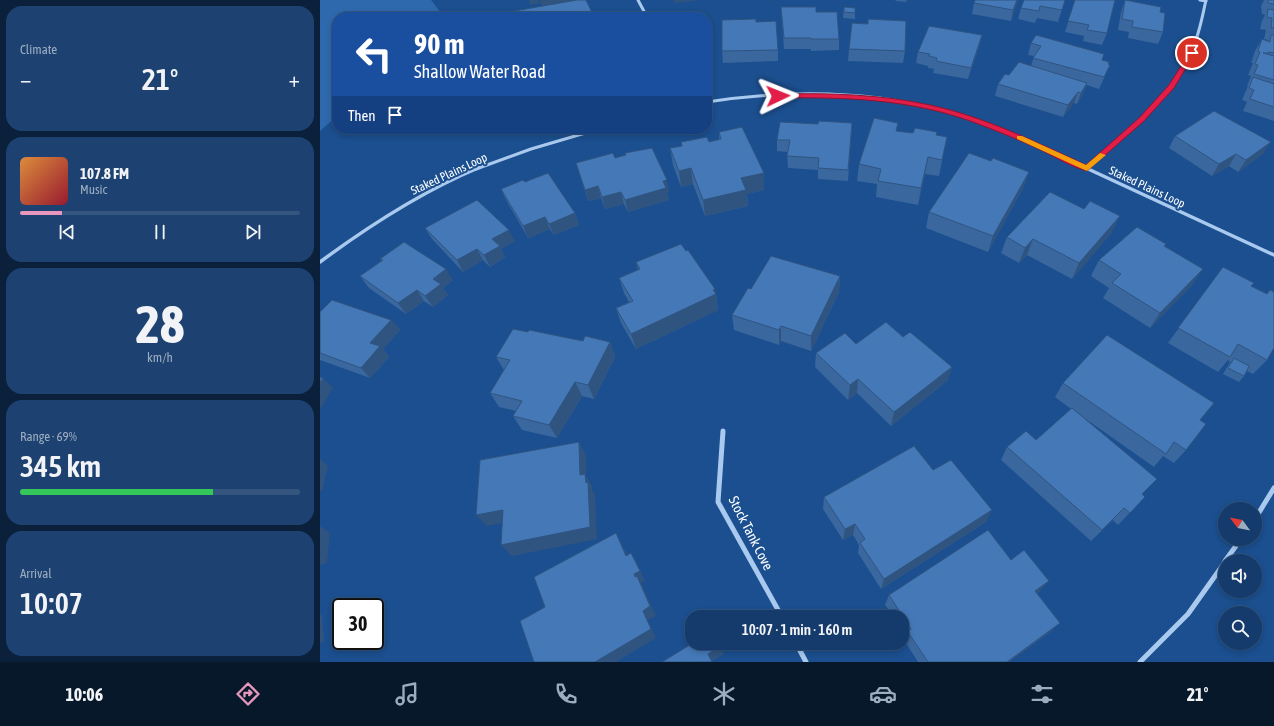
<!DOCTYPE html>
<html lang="en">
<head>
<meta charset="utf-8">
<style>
  :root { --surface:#143b6b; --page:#1d4271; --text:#f1f3f6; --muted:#9dadc1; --line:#33557e; --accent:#e797bd }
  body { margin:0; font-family:"Asap Condensed",sans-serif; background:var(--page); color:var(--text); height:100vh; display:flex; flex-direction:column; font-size:15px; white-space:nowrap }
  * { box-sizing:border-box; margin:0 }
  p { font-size:13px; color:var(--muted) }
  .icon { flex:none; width:22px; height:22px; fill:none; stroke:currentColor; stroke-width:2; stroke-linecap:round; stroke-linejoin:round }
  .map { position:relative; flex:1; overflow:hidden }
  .side { display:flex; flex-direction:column; gap:6px; padding:6px; background:#0b203b; width:320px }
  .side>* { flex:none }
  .guide { position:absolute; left:12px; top:12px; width:380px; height:122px; border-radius:16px; box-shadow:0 2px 6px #0003,0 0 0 1px var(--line); background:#1a4fa0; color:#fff; overflow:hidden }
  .needle { width:26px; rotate:302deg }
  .controls { position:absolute; left:898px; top:502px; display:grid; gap:8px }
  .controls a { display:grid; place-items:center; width:44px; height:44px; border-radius:50%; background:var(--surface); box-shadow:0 2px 6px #0003,0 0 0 1px var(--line); font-size:20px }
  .speed { position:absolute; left:12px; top:598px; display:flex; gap:8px; font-size:20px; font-weight:700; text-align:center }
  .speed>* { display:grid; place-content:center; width:52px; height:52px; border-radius:50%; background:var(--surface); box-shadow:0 2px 6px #0003,0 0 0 1px var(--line); line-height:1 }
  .speed .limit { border:2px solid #111; border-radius:6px; background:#fff; color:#111 }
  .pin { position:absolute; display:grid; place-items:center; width:34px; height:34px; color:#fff; margin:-17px; border:2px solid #fff; border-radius:50%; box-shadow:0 1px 4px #0007 }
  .me { position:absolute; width:44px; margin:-22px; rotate:88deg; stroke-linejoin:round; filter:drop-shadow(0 0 3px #0008) }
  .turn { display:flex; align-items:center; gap:14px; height:84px; padding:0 16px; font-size:18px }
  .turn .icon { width:52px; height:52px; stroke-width:2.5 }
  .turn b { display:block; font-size:28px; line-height:34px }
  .then { display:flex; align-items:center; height:38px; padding:0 16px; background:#0003; gap:8px; font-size:15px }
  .big { font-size:30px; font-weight:600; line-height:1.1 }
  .side .widget { flex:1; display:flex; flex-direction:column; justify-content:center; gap:6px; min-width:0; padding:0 14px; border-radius:16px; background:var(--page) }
  .side .dial { align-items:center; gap:0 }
  .dial b { font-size:52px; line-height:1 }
  .song { display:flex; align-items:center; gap:12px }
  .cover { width:48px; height:48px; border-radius:6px; background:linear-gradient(135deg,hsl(30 70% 55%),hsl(350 70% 35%)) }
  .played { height:4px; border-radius:2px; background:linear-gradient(90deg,var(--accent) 15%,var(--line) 15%) }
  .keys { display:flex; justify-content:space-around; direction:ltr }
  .heat { display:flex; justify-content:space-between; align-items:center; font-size:22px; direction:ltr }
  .charge { height:6px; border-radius:3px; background:linear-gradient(90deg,#34c759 69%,var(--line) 0) }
  .trip { position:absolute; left:365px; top:610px; width:224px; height:40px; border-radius:16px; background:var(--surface); box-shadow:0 2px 6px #0003,0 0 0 1px var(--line); font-weight:600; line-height:40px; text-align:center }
  .tabs { display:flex; height:64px; justify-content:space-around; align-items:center; background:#08182b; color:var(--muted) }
  .tabs .icon { width:28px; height:28px }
  .tabs .selected { color:var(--accent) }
  .tabs b { font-size:18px; color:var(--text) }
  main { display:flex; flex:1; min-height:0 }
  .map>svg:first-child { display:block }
</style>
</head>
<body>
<main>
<section class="side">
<div class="widget"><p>Climate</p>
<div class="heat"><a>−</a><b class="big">21°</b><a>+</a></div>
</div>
<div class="widget">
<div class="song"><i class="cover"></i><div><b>107.8 FM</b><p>Music</p></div></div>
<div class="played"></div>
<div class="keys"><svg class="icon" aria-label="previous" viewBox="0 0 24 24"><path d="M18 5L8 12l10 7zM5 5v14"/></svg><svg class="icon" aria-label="pause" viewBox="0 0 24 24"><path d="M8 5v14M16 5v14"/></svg><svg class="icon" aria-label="next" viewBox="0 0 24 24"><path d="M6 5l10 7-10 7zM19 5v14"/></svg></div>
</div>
<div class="widget dial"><b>28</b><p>km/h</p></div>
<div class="widget"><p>Range · 69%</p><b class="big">345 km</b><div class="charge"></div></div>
<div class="widget"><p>Arrival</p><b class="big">10:07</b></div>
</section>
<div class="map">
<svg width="954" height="662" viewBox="0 0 954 662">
  <rect width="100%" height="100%" fill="#1b4f8f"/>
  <polygon fill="#2e69ad" points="0,0 111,0 124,17 17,17 17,116 0,131"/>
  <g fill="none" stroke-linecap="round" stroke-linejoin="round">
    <g stroke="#a9c9ee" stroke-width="3">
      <polyline points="318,0 327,17"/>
      <polyline points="880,0 886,1"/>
      <path d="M387,102C466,90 550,90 628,112C676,125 723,148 768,169"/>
      <polyline points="156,169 211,149 279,129"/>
      <path d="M767,169C806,134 847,100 871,53C879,36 882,18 886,0"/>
    </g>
    <g stroke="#a9c9ee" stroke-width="3.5">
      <polyline points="766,168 954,255"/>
      <polyline points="767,169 768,168"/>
      <path d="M0,262C50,225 101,192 158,168"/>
    </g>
    <g stroke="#a9c9ee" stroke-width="5">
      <polyline points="403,431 398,502 462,617"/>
      <polyline points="935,519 954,488"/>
      <polyline points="905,561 921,539"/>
      <polyline points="476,643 486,662"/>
      <polyline points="820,662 868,614 905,562"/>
    </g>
  </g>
  <g fill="#3a679d">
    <polygon points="576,0 587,0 586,2 575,1"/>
    <polygon points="698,0 691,21 652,14 654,3"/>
    <polygon points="745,0 738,22 717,18 715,23 698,19 701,8"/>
    <polygon points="755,0 787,33 782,45 763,41 764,36 745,32"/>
    <polygon points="805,0 840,12 843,32 838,44 808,38 809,32 798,30 801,12"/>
    <polygon points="944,0 954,0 954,121 923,111 927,102 922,100 928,86 927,86 931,76 928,75 933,63 931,63 935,51 942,39 948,41 948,40 944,39 946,30 940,29 942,21 945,15 942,14 941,6"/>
    <polygon points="461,7 496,12 519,39 519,50 491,51 491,49 464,49"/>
    <polygon points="524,7 535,8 535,19 523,18"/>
    <polygon points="436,22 458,50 458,61 403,63 402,51"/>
    <polygon points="662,35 659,47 648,79 613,73 614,69 608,68 608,66 596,63 598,52"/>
    <polygon points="711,43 789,62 785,76 779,89 766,85 763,94 757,104 754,103 743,117 675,96 678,84 689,75 711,66 714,56 708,55"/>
    <polygon points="529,49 585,51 583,63 528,61"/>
    <polygon points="532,123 528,181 498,179 498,170 468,168 467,156 468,152 457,151 457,140 498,124"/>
    <polygon points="399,132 444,173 444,190 427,194 428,206 385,216 373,184 361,187 353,165 350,148 362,146 361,142 389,142 399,139"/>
    <polygon points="616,135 627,137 619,176 605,174 598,205 556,197 557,184 537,181 539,164"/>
    <polygon points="855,136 943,154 918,172 909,166 892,176 849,148"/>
    <polygon points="305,153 349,192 347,192 349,200 308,212 304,204 285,209 281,198 268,201 256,163 295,158 305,155"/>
    <polygon points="709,172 703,188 668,252 606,228 609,212"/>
    <polygon points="181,189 255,213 259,225 234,235 230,229 208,238 186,200"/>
    <polygon points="764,209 792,232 752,279 707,255 699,263 681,253 687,237"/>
    <polygon points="105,228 195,241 181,249 185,257 170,267 163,260 143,272 112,239"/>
    <polygon points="846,244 844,246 883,269 872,285 830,328 783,298 789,288 771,276 779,260"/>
    <polygon points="60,259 133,280 123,288 128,295 113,307 104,301 86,314 49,288 40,276 61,261"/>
    <polygon points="316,262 396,293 396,294 398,310 316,349 301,323 296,308 309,302 304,293 299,278 318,270"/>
    <polygon points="903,267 931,286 947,360 933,374 927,371 924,376 919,382 903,374 910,362 908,360 898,372 848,343"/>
    <polygon points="520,276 519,292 491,351 461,341 459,345 414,330 412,315 431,289"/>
    <polygon points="0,312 71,320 80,330 63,349 69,357 50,378 0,360"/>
    <polygon points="208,332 263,341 290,342 295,357 274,399 262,396 237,438 202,430 193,416 196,411 179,407 170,393 184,370 176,357"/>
    <polygon points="583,337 632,367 627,381 571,426 537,393 528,400 495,367 496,353 536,344"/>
    <polygon points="743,383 880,420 866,450 854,463 843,456 834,467 760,415 822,494 825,497 798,525 793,520 771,541 681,460 687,447 716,440 751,409 735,397"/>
    <polygon points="613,470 666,522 561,589 538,553 539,545 533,535 523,540 503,509 504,497"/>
    <polygon points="691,560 720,591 717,593 740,623 730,632 689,662 598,662 584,640 586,636 582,630 582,617 574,617 565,605 569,595"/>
  </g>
  <g fill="#305480">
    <polygon points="209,0 219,0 220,3 210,5"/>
    <polygon points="220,0 263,0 223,12"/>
    <polygon points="354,0 380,0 354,3"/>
    <polygon points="697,0 698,0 691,21 693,10"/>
    <polygon points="662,35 659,47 648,79 651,68"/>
    <polygon points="767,83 763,94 757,104 761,93"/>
    <polygon points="758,92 754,103 743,117 748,105"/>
    <polygon points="951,142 943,154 918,172 926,160"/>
    <polygon points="916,154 909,166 892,176 899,164"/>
    <polygon points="608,157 605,174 598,205 601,188"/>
    <polygon points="371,168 373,184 361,187 359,171"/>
    <polygon points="709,172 703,188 668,252 673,236"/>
    <polygon points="444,173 444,190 427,194 428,206 385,216 383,200 421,178"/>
    <polygon points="347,180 349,192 347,192 349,200 308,212 305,200 343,181"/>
    <polygon points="278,186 281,198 268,201 265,190"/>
    <polygon points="301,192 304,204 285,209 282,197"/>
    <polygon points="255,213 259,225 234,235 229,224"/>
    <polygon points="800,216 792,232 752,279 759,263"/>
    <polygon points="225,217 230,229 208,238 203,226"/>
    <polygon points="189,230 195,241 181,249 185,257 170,267 164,255 172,239"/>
    <polygon points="713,239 707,255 699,263 705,248"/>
    <polygon points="157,249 163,260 143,272 137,260"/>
    <polygon points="126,269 133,280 123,288 128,295 113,307 105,296 113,279"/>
    <polygon points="883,269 872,285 830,328 840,313"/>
    <polygon points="520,276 519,292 491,351 491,336"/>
    <polygon points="395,289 398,310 316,349 311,334"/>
    <polygon points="97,290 104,301 86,314 78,303"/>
    <polygon points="71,320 80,330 63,349 69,357 50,378 41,368 50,343"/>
    <polygon points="461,326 461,341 459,345 459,330"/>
    <polygon points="290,342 295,357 274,399 268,385"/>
    <polygon points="632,367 627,381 571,426 574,412"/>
    <polygon points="3,378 13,388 0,410 0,383"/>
    <polygon points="538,379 537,393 528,400 530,385"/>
    <polygon points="255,382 262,396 237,438 229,425"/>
    <polygon points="259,442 266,455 266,476 272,486 272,490 275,494 277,539 192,556 181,545 260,475"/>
    <polygon points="0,459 8,466 2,492 0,490"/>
    <polygon points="183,510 193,521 167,526 156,515"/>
    <polygon points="672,510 666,522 561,589 564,579"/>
    <polygon points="535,524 533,535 523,540 525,529"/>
    <polygon points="0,526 10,533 7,563 0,565"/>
    <polygon points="296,533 302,544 312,566 306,556"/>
    <polygon points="311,553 317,563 325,581 321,583 336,616 328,620 336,638 296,662 275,662 323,611 314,574"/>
    <polygon points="729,581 720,591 707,601 715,591"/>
    <polygon points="0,614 2,615 4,641 0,643"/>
    <polygon points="740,623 730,632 689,662 687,662"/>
    <polygon points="401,646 404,654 391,662 388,654"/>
  </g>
  <g fill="#4478b7" stroke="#305480">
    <polygon points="257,0 266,0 274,17 195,17 194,11"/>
    <polygon points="655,0 697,0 693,10 654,3"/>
    <polygon points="704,0 745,0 742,10 720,6 719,11 701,8"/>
    <polygon points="755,0 795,0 787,33 767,30 769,25 748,21"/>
    <polygon points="805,0 841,7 840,12 845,13 843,32 812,27 813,21 802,19"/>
    <polygon points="948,0 954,0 954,4 948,3"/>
    <polygon points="461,7 496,7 496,12 517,12 519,39 491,39 491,38 464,38"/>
    <polygon points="524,7 535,8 535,13 524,12"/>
    <polygon points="948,9 954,10 954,28 951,28 952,18 947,17"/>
    <polygon points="436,19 436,22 456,21 458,50 402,51 402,20"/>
    <polygon points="548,19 586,21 585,51 529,49 532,23 548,24"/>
    <polygon points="609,26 662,35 651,68 616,61 617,58 609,56 610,54 598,52"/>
    <polygon points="716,35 784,54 782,60 789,62 788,64 790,65 784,77 713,58 721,46 711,43"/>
    <polygon points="951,35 954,35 954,53 948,52 948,53 943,53 954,56 954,80 934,74 938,65 935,64 940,52 938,51 942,39 950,42"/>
    <polygon points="699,62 767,83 761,93 758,92 748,105 678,84 685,74 689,75"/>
    <polygon points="933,77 954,84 954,107 930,99 934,90 929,88"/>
    <polygon points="894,111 951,142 926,160 916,154 899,164 855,136"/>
    <polygon points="554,118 578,123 576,131 593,133 595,128 617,132 616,135 627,137 622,160 608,157 601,188 558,181 561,169 539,164"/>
    <polygon points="499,121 532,123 528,170 498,168 499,158 467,156 470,140 457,140 460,122 498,124"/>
    <polygon points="422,127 444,173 421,178 426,190 383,200 371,168 359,171 350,148 362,146 361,142 387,137 389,142 401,139 399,132"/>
    <polygon points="332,148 347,180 343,181 346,188 305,200 301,192 282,197 278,186 265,190 256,163 293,153 295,158 306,155 305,153"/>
    <polygon points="649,153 671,161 673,158 709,172 673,236 609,212"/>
    <polygon points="228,173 255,213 229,224 225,217 203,226 181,189 203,180 205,182"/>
    <polygon points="730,192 764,209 770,201 800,216 759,263 713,239 705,248 687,237"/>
    <polygon points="157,200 189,230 172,239 180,246 164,255 157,249 137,260 105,228"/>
    <polygon points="817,227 846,244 844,246 883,269 840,313 792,283 801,274 779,260"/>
    <polygon points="84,242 126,269 113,279 121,284 105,296 97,290 78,303 40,276 63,260 60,259"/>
    <polygon points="361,244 366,251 368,250 395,289 393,290 396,294 311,334 296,308 313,301 299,278 320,269 316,262"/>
    <polygon points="451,256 520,276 491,336 461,326 459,330 412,315 428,288 431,289"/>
    <polygon points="903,267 934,283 931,286 947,294 950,290 954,292 954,348 947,360 918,344 910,357 858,328"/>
    <polygon points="12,300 71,320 50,343 60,346 41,368 0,353 0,312"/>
    <polygon points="566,322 583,337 590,332 632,367 574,412 538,379 530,385 496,353 525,333 536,344"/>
    <polygon points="193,329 208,332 209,330 263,341 265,336 290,342 268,385 255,382 229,425 193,416 202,401 170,393 190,360 176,357"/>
    <polygon points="787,335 894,403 880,420 886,424 866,450 854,442 846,454 743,383"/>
    <polygon points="914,358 929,366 924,376 908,368"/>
    <polygon points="0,377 3,378 0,383"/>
    <polygon points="752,408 837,479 822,494 825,497 810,513 804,508 782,530 687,447 706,431 716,440"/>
    <polygon points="259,442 260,475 265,474 266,483 268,482 270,527 181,545 183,510 156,515 160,460"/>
    <polygon points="594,446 613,470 631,460 672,510 564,579 540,543 545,539 535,524 525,529 504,497"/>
    <polygon points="668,530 691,560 704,550 729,581 715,591 740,623 687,662 608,662 588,632 591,629 569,595"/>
    <polygon points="296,533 306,556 311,553 320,571 314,574 315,577 317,576 330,606 323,611 331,629 275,662 214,662 200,621 225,607 214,577"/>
    <polygon points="373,643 400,643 401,646 388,654 392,662 342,662"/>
  </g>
  <path fill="#e11d48" stroke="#92132f" d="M870,52L875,53L854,88L824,121L767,171C752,167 737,158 723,151C700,140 677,131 653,122C590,99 524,97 458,98L455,96L458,94C509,93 559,94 610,105C665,117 716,142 766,165L819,118L849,85Z"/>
  <polygon fill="#f59e0b" points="697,136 702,136 766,165 780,153 786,155 767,171 697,139"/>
  <g text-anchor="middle" stroke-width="4" stroke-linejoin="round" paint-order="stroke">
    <g font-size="12" fill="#fff" stroke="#1b4f8f">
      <text transform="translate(129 174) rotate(-25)" y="4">Staked Plains Loop</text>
      <text transform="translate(827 187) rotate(25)" y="4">Staked Plains Loop</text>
    </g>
    <g font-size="14" fill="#fff" stroke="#1b4f8f">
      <text transform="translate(431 533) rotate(63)" y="5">Stock Tank Cove</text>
    </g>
  </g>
</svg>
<div class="controls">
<a><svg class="needle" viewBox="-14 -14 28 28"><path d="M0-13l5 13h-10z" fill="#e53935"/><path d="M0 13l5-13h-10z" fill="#9dadc1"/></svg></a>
<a><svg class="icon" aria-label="sound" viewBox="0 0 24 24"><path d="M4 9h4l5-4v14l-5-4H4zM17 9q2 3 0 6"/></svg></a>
<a><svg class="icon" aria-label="search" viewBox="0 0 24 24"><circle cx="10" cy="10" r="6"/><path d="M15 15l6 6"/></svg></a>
</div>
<div class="speed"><div class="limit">30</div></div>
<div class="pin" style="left:872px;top:53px;background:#d93025"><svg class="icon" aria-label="arrive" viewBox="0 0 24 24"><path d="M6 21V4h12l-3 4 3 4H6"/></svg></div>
<svg class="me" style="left:458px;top:96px" viewBox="-20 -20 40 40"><path d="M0-17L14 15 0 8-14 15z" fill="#e11d48" stroke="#fff" stroke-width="4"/></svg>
<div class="trip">10:07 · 1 min · 160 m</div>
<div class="guide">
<div class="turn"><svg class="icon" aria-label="left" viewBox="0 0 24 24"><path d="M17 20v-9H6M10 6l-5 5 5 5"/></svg><div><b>90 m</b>Shallow Water Road</div></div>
<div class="then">Then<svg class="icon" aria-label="arrive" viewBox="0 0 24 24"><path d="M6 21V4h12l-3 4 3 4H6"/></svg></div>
</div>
</div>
</main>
<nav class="tabs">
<b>10:06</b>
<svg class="icon selected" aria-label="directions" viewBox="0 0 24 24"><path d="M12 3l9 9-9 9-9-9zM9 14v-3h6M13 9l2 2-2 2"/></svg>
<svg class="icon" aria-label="music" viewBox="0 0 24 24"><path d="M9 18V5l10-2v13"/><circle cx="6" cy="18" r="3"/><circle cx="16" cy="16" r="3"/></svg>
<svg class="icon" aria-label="phone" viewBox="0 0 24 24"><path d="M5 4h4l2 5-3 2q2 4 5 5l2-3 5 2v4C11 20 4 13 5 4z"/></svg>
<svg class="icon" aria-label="climate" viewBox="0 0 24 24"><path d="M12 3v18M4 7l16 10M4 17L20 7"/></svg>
<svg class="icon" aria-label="car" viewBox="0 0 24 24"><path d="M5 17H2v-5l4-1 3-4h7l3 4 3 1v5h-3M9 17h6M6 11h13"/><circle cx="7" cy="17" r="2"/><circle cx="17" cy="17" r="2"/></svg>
<svg class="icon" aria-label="filters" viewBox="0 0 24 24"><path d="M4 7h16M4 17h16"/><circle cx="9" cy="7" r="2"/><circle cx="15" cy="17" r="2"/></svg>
<b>21°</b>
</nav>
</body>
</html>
